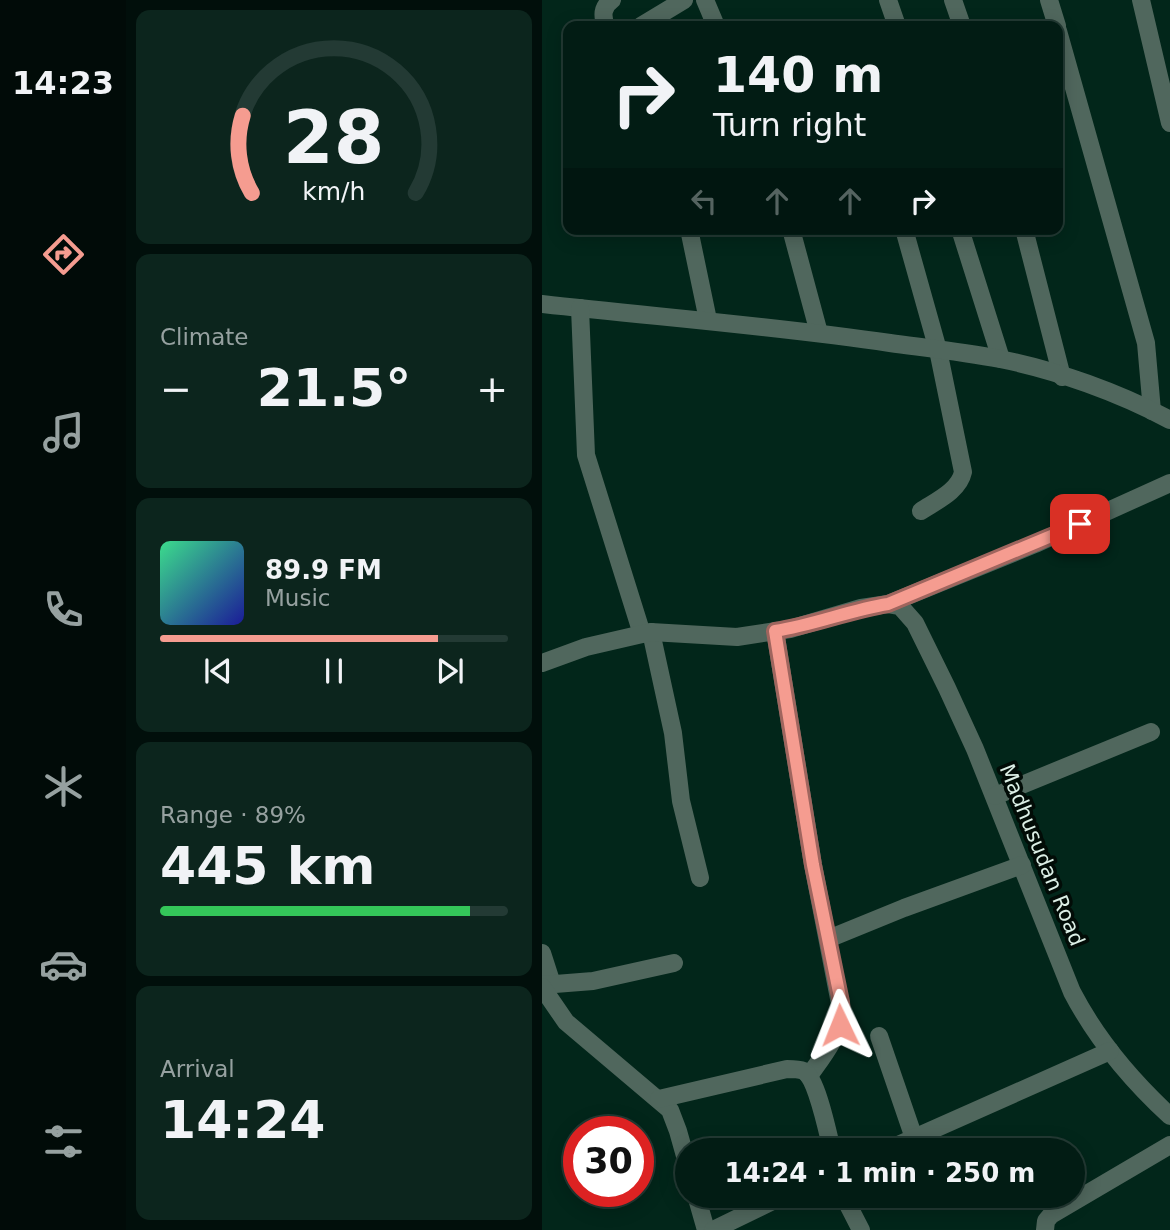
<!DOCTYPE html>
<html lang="en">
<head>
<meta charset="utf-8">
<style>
  :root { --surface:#021c14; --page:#0c251d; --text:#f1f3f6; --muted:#96a1a0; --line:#233a34; --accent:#f59c90 }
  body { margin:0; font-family:"DejaVu Sans",sans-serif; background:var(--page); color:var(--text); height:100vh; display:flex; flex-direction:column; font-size:26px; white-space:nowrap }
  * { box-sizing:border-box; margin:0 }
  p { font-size:23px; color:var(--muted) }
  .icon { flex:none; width:38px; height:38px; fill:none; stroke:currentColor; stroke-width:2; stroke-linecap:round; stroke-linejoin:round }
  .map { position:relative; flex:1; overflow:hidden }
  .sheet { display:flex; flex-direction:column; gap:10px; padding:10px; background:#010f0b; width:416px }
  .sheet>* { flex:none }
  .top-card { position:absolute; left:21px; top:21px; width:500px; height:214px; border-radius:14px; box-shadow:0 4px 18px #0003,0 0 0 2px var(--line); background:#021c14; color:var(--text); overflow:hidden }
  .speed { position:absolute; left:21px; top:1116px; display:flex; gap:14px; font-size:35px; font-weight:700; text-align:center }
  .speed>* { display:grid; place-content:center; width:91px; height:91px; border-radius:50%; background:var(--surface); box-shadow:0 4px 18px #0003,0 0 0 2px var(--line); line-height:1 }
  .speed .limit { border:10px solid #d22; background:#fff; color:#111 }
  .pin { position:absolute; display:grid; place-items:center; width:60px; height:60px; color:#fff; margin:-30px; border-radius:14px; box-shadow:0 4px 10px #0006 }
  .me { position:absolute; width:77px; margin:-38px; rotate:358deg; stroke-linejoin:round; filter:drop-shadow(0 0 5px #0008) }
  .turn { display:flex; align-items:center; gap:24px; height:147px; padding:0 35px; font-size:32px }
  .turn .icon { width:91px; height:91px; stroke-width:2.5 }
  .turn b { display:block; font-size:49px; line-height:60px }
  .lanes { display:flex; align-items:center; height:66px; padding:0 35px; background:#0003; justify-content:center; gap:35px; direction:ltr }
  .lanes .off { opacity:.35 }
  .big { font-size:52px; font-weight:700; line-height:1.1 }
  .sheet .widget { flex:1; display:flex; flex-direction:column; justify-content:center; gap:10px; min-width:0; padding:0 24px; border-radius:14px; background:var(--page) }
  .sheet .dial { align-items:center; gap:0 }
  .dial svg { height:182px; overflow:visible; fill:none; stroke:var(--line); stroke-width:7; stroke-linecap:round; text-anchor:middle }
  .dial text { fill:var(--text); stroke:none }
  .song { display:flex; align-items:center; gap:21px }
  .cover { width:84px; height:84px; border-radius:10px; background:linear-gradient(135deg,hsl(150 70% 55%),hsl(240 70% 35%)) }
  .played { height:7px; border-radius:4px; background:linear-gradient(90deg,var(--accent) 80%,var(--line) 80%) }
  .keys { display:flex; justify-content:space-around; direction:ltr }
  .heat { display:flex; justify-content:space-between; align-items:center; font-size:38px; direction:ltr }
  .charge { height:10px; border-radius:5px; background:linear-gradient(90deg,#34c759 89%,var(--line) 0) }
  .trip { position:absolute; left:133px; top:1138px; width:410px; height:70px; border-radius:35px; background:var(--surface); box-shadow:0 4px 18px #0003,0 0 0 2px var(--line); font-weight:700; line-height:70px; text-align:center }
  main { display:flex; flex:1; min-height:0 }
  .menu { display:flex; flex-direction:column; width:126px; justify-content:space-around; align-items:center; background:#010b08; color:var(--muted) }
  .menu .icon { width:49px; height:49px }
  .menu .on { color:var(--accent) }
  .menu b { font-size:32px; color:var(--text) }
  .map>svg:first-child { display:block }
</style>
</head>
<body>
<main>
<nav class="menu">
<b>14:23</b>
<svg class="icon on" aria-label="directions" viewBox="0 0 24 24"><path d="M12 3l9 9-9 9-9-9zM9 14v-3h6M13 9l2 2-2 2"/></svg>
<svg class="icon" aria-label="music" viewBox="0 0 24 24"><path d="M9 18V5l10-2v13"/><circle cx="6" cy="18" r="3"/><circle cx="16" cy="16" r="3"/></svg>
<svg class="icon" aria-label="phone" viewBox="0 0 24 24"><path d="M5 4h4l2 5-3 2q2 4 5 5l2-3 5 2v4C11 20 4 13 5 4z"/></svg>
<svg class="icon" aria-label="climate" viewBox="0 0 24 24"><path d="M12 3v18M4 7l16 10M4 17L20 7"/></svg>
<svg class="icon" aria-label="car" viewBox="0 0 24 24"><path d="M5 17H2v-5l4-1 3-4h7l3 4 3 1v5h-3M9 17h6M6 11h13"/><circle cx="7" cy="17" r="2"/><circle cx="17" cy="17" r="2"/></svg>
<svg class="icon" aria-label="filters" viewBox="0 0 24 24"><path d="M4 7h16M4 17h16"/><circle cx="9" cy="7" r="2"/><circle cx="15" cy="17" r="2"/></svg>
</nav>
<section class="sheet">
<div class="widget dial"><svg viewBox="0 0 100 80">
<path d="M14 69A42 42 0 1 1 86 69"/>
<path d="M14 69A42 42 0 0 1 10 35" stroke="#f59c90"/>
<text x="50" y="56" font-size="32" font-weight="700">28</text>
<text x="50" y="72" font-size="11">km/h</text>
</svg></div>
<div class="widget"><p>Climate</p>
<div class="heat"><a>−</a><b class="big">21.5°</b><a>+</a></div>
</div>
<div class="widget">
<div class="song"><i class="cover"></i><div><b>89.9 FM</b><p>Music</p></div></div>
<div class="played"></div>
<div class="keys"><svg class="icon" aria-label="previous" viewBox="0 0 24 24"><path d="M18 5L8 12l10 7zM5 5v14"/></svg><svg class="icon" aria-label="pause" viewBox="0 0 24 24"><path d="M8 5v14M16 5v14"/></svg><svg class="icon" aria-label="next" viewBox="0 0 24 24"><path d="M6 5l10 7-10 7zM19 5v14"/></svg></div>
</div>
<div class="widget"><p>Range · 89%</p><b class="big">445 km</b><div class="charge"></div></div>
<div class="widget"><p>Arrival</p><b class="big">14:24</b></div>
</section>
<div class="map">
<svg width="628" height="1230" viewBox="0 0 628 1230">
  <rect width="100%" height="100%" fill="#02261a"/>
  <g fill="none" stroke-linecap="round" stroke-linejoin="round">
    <g stroke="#50675d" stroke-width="18">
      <polyline points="163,0 174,26"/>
      <polyline points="346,0 355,26"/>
      <polyline points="411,0 420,26"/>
      <polyline points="507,0 515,26"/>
      <polyline points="599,0 628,123"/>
      <path d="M64,26C60,16 60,7 70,0"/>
      <polyline points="99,26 142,0"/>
      <polyline points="516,31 604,343 610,411"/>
      <polyline points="147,229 166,320"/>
      <polyline points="249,229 277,333"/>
      <path d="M362,229L396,350L421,472C417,491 394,501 379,511"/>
      <polyline points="418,229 459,359"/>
      <polyline points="482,229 520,377"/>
      <path d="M0,304C116,317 232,326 348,343C385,348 422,352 458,359C514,370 578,393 628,420"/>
      <polyline points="38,308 44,455 100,634"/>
      <path d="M346,604L358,606L373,623L405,688L433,749L530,992C554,1038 589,1080 628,1116"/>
      <path d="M233,631L271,865L300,1014C296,1038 281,1056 267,1076"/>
      <polyline points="109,632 131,733 139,801 158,878"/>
      <polyline points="0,663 44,647 109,632 195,637 248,629 319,608 346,604 493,544 628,483"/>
      <polyline points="453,796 609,732"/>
      <polyline points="286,939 362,908 480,865"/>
      <polyline points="0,953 10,984"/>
      <polyline points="0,985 51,981 132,963"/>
      <polyline points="0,987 24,1022 128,1110 136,1131 145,1163"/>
      <polyline points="337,1036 372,1138"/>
      <path d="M117,1099L245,1069C251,1069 257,1069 262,1071C275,1079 286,1134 290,1150"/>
      <polyline points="345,1150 568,1051"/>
      <polyline points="154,1195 164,1230"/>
      <polyline points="301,1195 319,1230"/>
      <polyline points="171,1230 243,1195"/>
      <polyline points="503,1230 504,1221 509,1215 628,1145"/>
    </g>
  </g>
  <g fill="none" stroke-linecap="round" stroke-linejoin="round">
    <g stroke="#9f655e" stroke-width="18">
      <path id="route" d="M298,1025L300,1014L299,1002L271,865L233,631C272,625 308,610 346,604L538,524"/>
    </g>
    <use href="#route" stroke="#f59c90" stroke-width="12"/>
  </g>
  <g text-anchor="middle" stroke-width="7" stroke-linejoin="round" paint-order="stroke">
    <g font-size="21" fill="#dcefe6" stroke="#020c07">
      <text transform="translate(500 855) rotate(68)" y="7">Madhusudan Road</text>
    </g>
  </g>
</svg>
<div class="speed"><div class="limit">30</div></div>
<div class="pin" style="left:538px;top:524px;background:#d93025"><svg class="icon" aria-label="arrive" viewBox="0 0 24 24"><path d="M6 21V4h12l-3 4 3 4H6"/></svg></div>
<svg class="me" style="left:298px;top:1025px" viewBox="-20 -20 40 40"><path d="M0-17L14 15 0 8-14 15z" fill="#f59c90" stroke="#fff" stroke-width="4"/></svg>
<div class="trip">14:24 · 1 min · 250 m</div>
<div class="top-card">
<div class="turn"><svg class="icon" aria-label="right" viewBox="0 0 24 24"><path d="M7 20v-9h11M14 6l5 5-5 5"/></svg><div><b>140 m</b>Turn right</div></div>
<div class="lanes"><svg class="icon off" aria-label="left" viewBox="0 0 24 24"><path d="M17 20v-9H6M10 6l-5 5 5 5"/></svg><svg class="icon off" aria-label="ahead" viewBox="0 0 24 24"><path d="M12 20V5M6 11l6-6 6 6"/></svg><svg class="icon off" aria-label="ahead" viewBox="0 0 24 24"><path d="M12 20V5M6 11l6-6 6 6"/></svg><svg class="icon" aria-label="right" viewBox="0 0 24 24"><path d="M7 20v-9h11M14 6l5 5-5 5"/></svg></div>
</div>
</div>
</main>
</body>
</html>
